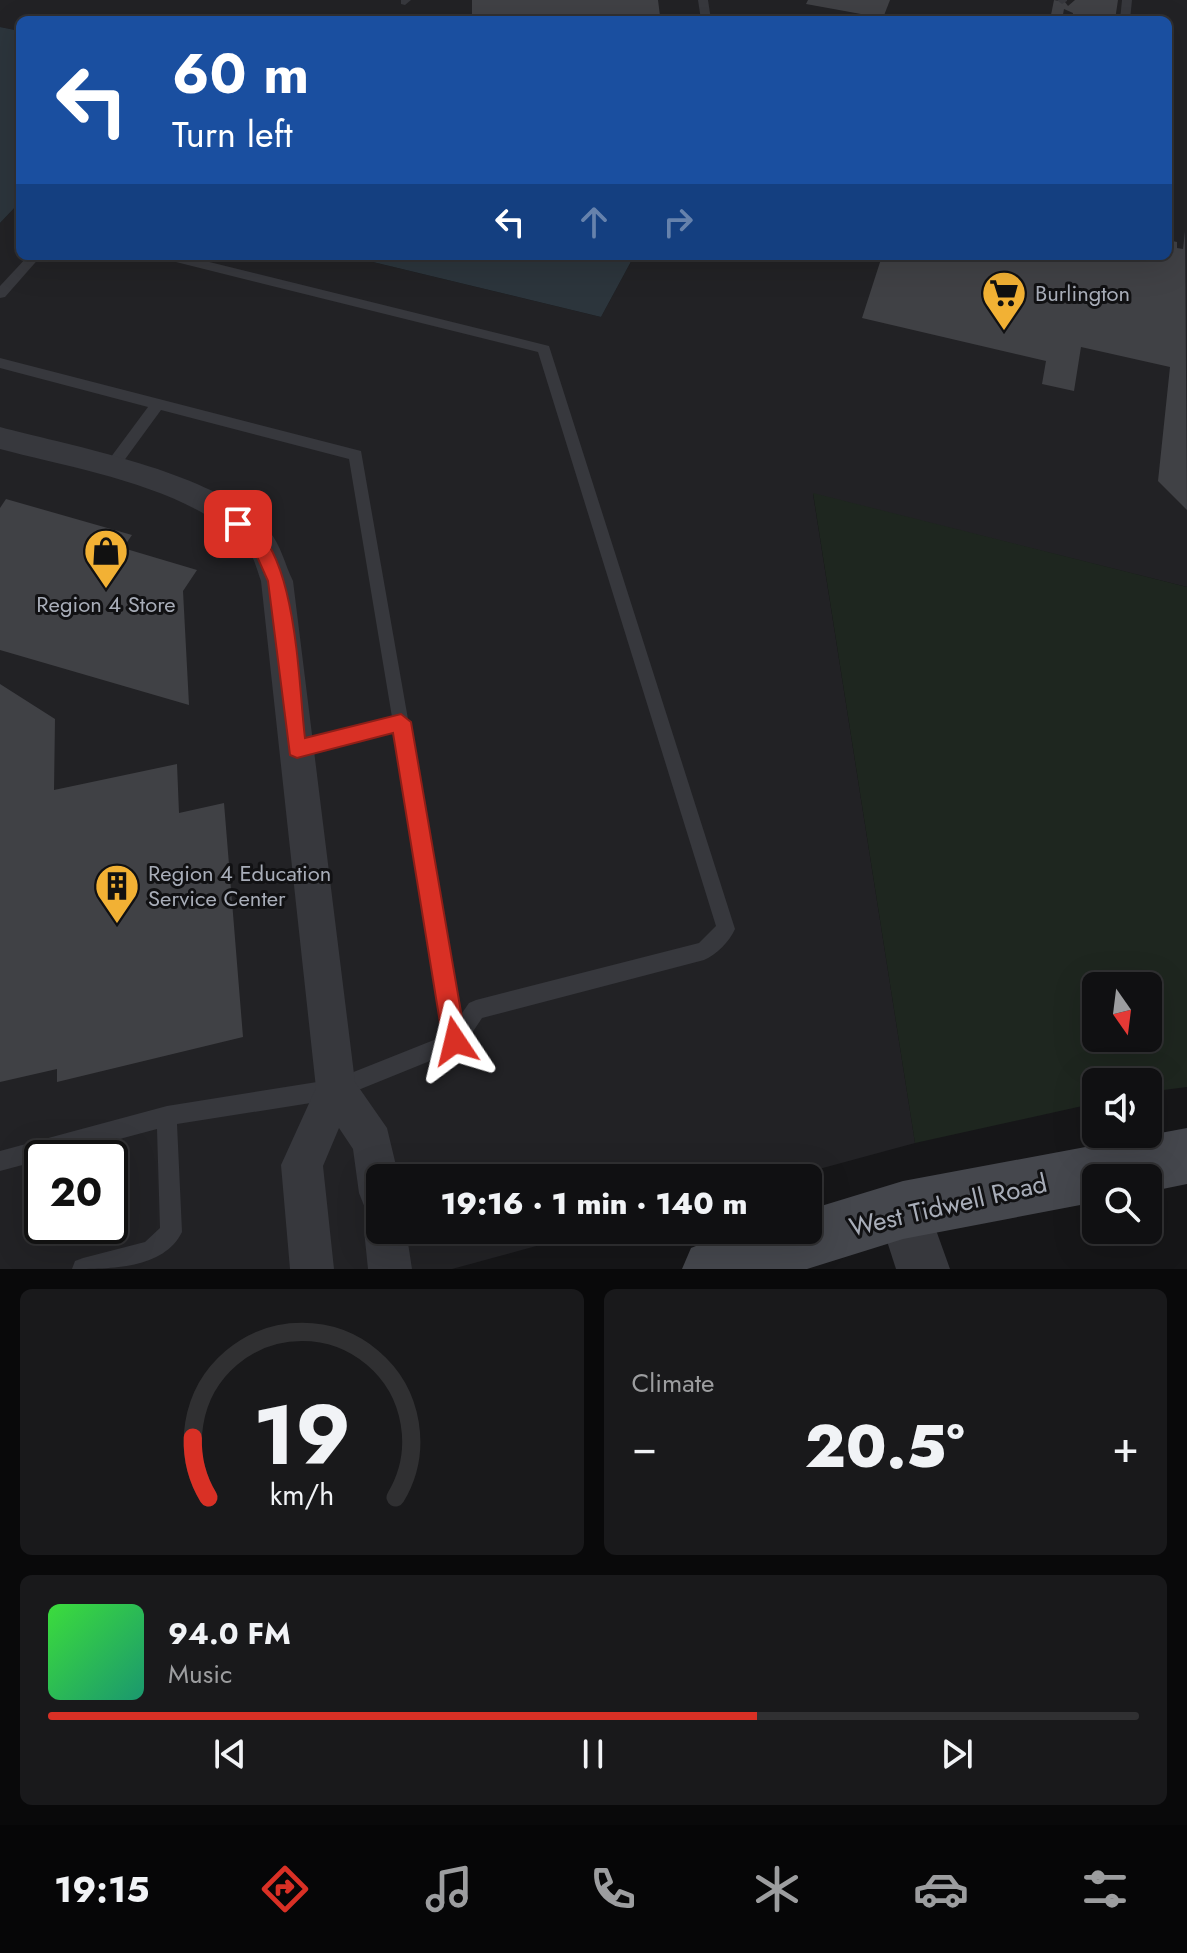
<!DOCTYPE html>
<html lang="en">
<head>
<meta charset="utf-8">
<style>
  :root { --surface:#101012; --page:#19191b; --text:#f1f3f6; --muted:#9c9d9f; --line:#303032; --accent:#d93025 }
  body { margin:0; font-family:Jost,sans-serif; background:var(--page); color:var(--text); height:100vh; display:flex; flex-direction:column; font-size:30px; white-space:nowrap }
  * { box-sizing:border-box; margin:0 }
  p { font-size:26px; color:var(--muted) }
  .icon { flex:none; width:44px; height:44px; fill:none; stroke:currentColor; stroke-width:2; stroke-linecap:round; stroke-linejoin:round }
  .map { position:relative; height:1269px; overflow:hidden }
  .panel { display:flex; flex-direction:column; gap:20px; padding:20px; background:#09090a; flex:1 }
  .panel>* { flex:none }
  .hud { position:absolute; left:16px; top:16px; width:1156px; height:244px; border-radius:12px; box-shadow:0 8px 32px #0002,0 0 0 2px var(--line); background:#1a4fa0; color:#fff; overflow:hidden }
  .needle { width:52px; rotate:166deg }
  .controls { position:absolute; left:1082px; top:972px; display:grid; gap:16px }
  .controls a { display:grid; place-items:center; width:80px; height:80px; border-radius:12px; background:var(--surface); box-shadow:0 8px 32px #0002,0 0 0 2px var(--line); font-size:40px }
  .speed { position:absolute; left:24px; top:1140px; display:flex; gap:16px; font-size:40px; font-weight:700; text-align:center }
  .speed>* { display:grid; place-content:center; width:104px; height:104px; border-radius:50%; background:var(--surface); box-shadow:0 8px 32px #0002,0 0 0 2px var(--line); line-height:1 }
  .speed .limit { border:4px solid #111; border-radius:12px; background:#fff; color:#111 }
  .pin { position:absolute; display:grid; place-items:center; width:68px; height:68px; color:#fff; margin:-34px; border-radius:16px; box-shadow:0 4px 12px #0006 }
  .me { position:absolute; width:88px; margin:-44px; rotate:350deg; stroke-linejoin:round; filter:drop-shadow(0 0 6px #0008) }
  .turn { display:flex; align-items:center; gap:28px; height:168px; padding:0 24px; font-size:36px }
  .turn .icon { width:104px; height:104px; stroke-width:2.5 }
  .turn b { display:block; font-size:56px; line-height:68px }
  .lanes { display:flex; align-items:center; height:76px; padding:0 24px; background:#0003; justify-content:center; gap:40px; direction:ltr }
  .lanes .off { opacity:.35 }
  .big { font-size:60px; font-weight:800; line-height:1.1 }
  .panel .card { flex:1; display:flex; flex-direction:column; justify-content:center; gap:12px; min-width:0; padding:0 28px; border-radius:12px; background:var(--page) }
  .panel .dial { align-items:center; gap:0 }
  .dial svg { height:208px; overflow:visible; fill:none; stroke:var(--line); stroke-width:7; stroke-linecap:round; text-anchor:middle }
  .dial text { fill:var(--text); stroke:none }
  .song { display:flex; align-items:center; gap:24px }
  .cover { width:96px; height:96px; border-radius:12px; background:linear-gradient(135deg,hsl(120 70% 55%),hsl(160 70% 35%)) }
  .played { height:8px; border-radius:4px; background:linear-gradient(90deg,var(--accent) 65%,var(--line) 65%) }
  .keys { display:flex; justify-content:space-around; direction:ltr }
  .heat { display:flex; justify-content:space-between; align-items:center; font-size:44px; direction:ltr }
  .panel .tiles { flex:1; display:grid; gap:20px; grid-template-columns:1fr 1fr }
  .card:last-child { grid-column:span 2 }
  .trip { position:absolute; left:366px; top:1164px; width:456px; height:80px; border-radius:12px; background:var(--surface); box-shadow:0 8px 32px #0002,0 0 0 2px var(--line); font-weight:800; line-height:80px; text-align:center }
  .menu { display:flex; height:128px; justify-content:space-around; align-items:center; background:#060607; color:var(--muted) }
  .menu .icon { width:56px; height:56px }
  .menu .current { color:var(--accent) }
  .menu b { font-size:36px; color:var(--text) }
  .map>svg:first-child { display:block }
</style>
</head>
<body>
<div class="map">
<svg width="1187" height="1269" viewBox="0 0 1187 1269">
  <rect width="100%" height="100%" fill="#161618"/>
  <path fill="#222225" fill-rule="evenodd" d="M0,0H1187V587L813,494L915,1143L786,1178H380V1230H595L452,1269H0V223L20,202V256H348L601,317L634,256H1168V20H20V31L0,27ZM42,1158H110V1226H42Z"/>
  <path fill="#1e261f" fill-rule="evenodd" d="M813,493L1187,587V1087L1148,1092V1082H1096V1103L915,1143ZM1096,986H1148V1038H1096Z"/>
  <g fill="#2c353c">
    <polygon points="0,27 20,31 20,202 0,223"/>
    <polygon points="348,256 634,256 601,317"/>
  </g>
  <g fill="#404145">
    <polygon points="472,0 658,0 660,16 472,20"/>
    <polygon points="808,0 890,0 883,18 806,4"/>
    <polygon points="1054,0 1065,2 1068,6 1075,0 1118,0 1115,20 1072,20 1073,13 1064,9 1062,20 1050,20"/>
    <polygon points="1185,231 1187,510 1158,481 1170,367 1081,347 1074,391 1042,384 1046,361 862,318 882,256 1168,256 1168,240 1177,242 1177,248 1183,249"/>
    <polygon points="6,499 132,535 123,548 197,570 183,591 189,705 0,650 0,508"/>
    <polygon points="0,684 55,719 54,790 177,764 179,813 224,803 243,1037 57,1082 57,1069 0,1082"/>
  </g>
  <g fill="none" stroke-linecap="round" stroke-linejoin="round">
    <g fill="#37383d" fill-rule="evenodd">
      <polygon points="401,0 411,0 405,5 401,4"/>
      <polygon points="698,0 708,0 711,20 701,20"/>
      <polygon points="1057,0 1067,0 1067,1 1062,4"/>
      <polygon points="1122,0 1132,0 1130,20 1120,20"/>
      <polygon points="28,256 41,256 5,297 0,298 0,286"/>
      <path d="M162,256H185L549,346L735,929C730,941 716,955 704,960L482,1018L462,1048L336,1099L177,1124L182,1232C164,1269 110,1269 72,1269L75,1261L83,1258L145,1242L160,1228L157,1129L0,1171V1151L167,1106L336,1079L444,1036L394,731L297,757L291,754L288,749L291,744L297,741L392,717L349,459L161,410L115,473H105L103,469L105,465L148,407L0,368V358L361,451L460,1016L469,1003L476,1000L699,943L716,926L538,352L168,260Z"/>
    </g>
    <path fill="#37383d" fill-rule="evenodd" d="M0,427C74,447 218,472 269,531C281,545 285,565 293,581L355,1082L387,1128L399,1178H380V1230H406L412,1269H368L364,1230L370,1215L376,1212L365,1208L359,1193L353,1149L339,1128L323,1166L334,1269H290L281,1165L316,1088L261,581C257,570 254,556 246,547C193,487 75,469 0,449Z"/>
    <polygon fill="#37383d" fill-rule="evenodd" points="903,1184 922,1191 950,1269 896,1269 877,1210 884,1191"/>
    <path fill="#45474d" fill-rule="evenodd" d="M1187,1128V1184L1148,1192V1178H1096V1202L903,1239L807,1269H682L691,1248C736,1229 761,1230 808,1230V1210L903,1181Z"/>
  </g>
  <path fill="#d93025" stroke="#8d1f18" stroke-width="2" d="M238,517C298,537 298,684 305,738L401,714L411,722L466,1041L462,1049L455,1052L447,1049L443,1041L393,733L297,758L290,755L268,581L251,543L230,524Z"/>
  <defs>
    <g id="supermarket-pin" transform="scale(2.3)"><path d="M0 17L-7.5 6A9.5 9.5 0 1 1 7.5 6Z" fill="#f2b134" stroke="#111113"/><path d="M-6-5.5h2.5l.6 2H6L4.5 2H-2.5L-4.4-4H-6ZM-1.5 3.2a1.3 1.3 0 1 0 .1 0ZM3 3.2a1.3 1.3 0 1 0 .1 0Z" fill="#111"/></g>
    <g id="shop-pin" transform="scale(2.3)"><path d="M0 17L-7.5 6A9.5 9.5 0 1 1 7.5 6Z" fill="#f2b134" stroke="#111113"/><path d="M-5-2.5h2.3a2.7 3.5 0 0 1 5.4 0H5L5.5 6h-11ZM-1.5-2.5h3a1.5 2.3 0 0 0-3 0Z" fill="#111"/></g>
    <g id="building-pin" transform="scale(2.3)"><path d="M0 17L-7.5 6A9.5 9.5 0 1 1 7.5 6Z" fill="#f2b134" stroke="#111113"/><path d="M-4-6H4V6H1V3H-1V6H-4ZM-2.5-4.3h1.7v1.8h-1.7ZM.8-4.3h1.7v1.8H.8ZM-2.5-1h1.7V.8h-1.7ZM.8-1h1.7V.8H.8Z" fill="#111"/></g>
  </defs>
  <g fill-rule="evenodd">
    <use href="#supermarket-pin" x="1004" y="293"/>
    <use href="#shop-pin" x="106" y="551"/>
    <use href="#building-pin" x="117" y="886"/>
  </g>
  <g text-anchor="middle" stroke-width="6" stroke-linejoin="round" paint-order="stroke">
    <g font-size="22" fill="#a8adb8" stroke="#111113" text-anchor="start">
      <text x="1035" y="301">Burlington</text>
      <text x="106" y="612" text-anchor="middle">Region 4 Store</text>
      <text x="148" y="881">Region 4 Education<tspan x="148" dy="25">Service Center</tspan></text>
    </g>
    <g font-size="26" fill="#a8adb8" stroke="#111113">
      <text transform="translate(948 1205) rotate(-13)" y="9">West Tidwell Road</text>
    </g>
  </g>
</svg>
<div class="controls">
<a><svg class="needle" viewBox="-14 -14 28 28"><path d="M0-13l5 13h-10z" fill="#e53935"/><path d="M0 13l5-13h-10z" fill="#9c9d9f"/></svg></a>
<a><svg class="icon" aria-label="sound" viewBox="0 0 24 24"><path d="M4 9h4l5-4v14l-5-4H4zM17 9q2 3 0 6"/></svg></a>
<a><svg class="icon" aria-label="search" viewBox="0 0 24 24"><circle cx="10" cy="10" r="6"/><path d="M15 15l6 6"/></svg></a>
</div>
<div class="speed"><div class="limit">20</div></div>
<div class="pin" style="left:238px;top:524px;background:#d93025"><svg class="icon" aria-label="arrive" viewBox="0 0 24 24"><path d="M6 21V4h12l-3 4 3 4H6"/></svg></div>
<svg class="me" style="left:455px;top:1041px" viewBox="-20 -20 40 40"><path d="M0-17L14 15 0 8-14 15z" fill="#d93025" stroke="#fff" stroke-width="4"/></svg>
<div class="trip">19:16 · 1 min · 140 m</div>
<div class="hud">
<div class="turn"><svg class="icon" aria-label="left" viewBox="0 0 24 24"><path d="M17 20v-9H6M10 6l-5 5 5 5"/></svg><div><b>60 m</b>Turn left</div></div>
<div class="lanes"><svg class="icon" aria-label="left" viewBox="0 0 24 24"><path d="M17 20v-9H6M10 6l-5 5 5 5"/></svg><svg class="icon off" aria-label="ahead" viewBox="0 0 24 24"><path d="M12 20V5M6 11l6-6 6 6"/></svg><svg class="icon off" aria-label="right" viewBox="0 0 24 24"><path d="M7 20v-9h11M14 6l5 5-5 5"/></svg></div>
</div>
</div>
<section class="panel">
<div class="tiles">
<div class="card dial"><svg viewBox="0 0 100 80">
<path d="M14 69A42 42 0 1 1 86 69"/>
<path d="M14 69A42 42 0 0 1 8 46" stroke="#d93025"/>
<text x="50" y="56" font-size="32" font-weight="700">19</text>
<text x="50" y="72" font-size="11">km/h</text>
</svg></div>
<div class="card"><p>Climate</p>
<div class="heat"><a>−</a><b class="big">20.5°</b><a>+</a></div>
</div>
<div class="card">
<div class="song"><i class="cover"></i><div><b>94.0 FM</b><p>Music</p></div></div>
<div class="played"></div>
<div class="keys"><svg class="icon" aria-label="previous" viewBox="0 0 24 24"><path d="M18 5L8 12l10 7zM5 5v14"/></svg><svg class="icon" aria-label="pause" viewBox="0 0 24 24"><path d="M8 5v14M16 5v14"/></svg><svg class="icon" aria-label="next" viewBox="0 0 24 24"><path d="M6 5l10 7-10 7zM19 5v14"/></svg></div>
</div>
</div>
</section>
<nav class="menu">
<b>19:15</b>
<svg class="icon current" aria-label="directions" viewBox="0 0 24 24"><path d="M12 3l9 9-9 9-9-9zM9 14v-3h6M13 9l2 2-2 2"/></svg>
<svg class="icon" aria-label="music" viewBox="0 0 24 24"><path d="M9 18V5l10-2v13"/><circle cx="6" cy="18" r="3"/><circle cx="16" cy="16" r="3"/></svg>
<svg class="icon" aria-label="phone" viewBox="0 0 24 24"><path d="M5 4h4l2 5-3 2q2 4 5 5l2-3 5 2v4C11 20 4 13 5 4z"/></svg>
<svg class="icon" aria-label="climate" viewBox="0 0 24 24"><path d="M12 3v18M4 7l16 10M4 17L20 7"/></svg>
<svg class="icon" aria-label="car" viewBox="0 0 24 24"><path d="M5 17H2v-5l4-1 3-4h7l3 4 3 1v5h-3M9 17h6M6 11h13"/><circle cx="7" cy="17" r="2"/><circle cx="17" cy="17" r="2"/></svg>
<svg class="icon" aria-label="filters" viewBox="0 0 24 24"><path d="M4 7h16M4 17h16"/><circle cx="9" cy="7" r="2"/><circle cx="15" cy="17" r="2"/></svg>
</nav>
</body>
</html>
